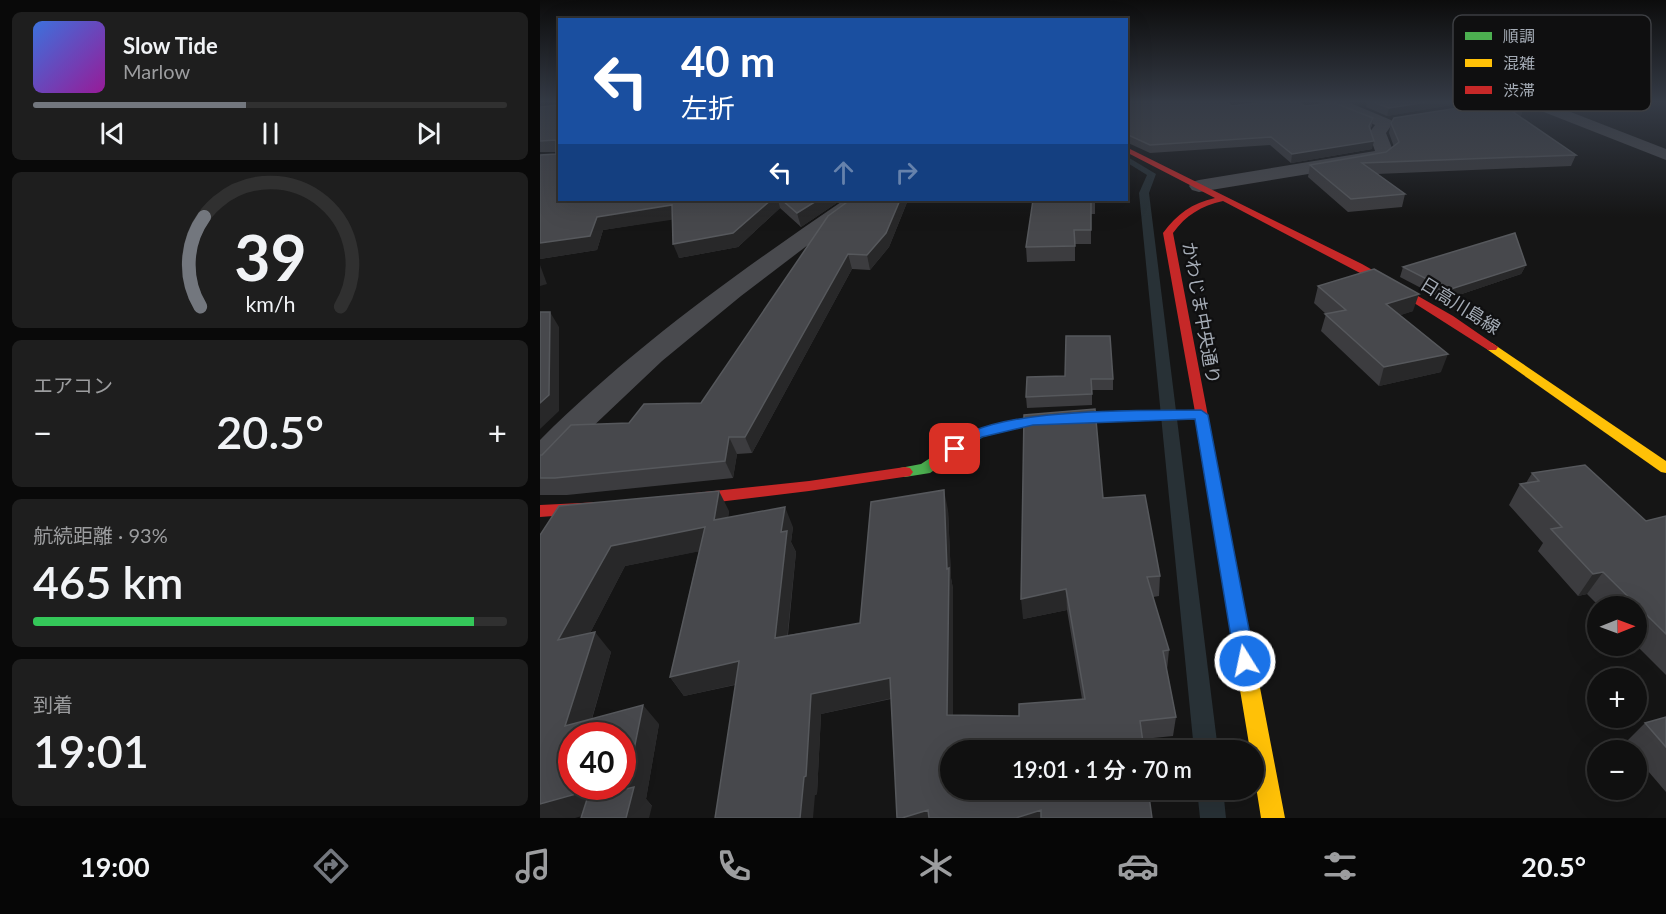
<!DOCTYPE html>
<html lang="ja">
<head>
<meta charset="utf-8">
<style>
  :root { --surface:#101010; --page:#1e1e1e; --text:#f1f3f6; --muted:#9c9d9f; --line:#303030; --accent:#73777e }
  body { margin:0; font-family:Lato,"Noto Sans JP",sans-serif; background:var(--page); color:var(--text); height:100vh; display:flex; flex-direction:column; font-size:22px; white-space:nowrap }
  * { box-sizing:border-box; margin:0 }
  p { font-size:20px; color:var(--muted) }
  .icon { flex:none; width:33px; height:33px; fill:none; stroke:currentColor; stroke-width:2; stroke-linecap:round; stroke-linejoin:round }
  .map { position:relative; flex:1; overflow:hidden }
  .panel { display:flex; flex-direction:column; gap:12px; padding:12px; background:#090909; width:540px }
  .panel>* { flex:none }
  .banner { position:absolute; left:18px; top:18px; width:570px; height:183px; border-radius:0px; box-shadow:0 6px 24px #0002,0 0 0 2px var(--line); background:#1a4fa0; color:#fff; overflow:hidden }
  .needle { width:39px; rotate:89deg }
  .tools { position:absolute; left:1047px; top:596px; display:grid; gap:12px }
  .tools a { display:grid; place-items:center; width:60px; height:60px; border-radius:50%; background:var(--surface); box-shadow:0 6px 24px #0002,0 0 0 2px var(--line); font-size:30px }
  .speed { position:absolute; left:18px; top:722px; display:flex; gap:12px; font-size:30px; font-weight:700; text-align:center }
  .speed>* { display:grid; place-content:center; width:78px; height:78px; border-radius:50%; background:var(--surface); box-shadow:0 6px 24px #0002,0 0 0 2px var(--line); line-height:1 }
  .speed .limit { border:9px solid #d22; background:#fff; color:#111 }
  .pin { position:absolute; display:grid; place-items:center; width:51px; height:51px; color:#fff; margin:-26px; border-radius:12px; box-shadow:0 3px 9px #0006 }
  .me { position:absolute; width:66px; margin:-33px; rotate:350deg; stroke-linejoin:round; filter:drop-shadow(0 0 4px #0008) }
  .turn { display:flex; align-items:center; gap:21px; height:126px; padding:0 24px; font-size:27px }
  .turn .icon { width:78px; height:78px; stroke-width:2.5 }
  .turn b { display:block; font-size:42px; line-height:51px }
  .lanes { display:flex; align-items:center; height:57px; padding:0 24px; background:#0003; justify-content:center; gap:30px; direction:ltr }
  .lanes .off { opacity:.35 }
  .big { font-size:45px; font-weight:600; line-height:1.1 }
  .panel .tile { flex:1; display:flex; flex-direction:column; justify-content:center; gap:9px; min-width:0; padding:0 21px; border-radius:9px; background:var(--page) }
  .panel .dial { align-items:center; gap:0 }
  .dial svg { height:156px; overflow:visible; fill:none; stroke:var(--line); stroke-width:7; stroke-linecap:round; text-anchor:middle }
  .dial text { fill:var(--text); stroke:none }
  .song { display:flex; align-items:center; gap:18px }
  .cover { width:72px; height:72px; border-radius:9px; background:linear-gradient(135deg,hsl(220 70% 55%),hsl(300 70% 35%)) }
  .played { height:6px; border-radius:3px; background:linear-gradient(90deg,var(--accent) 45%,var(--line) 45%) }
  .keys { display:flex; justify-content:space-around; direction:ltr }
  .heat { display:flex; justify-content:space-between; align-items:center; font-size:33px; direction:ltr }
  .charge { height:9px; border-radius:4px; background:linear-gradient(90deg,#34c759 93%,var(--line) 0) }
  .trip { position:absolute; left:400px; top:740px; width:324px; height:60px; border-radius:30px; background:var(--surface); box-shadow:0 6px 24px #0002,0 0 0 2px var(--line); font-weight:600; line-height:60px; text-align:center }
  .dock { display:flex; height:96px; justify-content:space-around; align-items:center; background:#060606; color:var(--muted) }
  .dock .icon { width:42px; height:42px }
  .dock .on { color:var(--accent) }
  .dock b { font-size:27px; color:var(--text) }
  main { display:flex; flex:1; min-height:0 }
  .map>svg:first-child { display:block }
</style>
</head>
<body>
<main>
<section class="panel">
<div class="tile">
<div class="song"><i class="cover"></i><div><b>Slow Tide</b><p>Marlow</p></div></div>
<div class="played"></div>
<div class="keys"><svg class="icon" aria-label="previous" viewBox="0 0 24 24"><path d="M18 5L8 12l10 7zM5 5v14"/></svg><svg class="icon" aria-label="pause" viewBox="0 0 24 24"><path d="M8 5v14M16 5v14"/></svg><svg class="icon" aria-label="next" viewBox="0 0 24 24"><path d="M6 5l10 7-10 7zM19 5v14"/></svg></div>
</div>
<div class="tile dial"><svg viewBox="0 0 100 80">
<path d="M14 69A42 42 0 1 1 86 69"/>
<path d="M14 69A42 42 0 0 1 16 23" stroke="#73777e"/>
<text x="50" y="56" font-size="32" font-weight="700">39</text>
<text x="50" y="72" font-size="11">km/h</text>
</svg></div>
<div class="tile"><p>エアコン</p>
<div class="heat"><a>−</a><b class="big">20.5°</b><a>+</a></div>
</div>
<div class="tile"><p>航続距離 · 93%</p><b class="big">465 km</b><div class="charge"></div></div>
<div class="tile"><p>到着</p><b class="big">19:01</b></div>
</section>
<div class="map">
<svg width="1126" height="818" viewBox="0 0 1126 818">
  <rect width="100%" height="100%" fill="#151515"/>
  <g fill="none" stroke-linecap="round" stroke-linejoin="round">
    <g fill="#283136" fill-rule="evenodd">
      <polygon points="586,156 616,174 609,193 678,750 654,750 599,193 607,175 586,162"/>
      <polygon points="657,789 683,789 686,818 660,818"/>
    </g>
    <g fill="#494a4e" fill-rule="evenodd">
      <polygon points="780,102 808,102 851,120 853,123 846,133 854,153 851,157 836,163 659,192 652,190 649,186 652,182 659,180 835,151 829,133 835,125 803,110 782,105"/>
      <polygon points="984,102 1005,102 1126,149 1126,160 986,105"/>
      <path d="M304,200H327L201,296L122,361L47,432L13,470L0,473V440C92,348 197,273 304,200Z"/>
    </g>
    <polygon fill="#4caf50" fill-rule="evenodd" points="661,411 666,412 668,415 666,418 493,424 443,437 390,473 365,477 360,476 357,472 360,468 381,464 433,430 493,416"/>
    <g fill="#ffc107" fill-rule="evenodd">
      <polygon points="952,343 1126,461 1126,473 1121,472 948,350 946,347"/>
      <polygon points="665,432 672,437 745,818 721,818 714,774 714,750 710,750 658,437"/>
    </g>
    <g fill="#c62828" fill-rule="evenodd">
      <path d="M586,147L822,264L913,316L958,347L956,350H948L860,294L683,201C661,206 646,215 633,233L672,437L670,440H660L623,233C637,214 652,203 675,198L586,152Z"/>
      <polygon points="365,467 370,468 373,472 370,476 269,491 136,507 130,505 128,501 130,497 136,495 269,481"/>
      <polygon points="61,502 67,504 69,508 67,512 0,517 0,505"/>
    </g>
  </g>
  <g fill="#3c3c3f">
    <polygon points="586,102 691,106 765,106 833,118 832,126 830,129 832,149 751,163 730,145 610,153 586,142"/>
    <polygon points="827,102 928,102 847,116 826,107"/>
    <polygon points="17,105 20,200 301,200 261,227 240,208 198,247 139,258 132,219 63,230 57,250 0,259 0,155 16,154 16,152 0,152 0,107"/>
    <polygon points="983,110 980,117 1036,155 1031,166 837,174 865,194 862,207 808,212 768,177 770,165 846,152 854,147 849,133 851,123"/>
    <polygon points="310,200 368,200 349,247 330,270 312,269 212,453 197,454 193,478 27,495 0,495 0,455 89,423 161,403"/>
    <polygon points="493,200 555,200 555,214 551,214 551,244 535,244 535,261 487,262 486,247"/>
    <polygon points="986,265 981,274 904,300 860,277 863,267"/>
    <polygon points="778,286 873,311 860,315 901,372 839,386 781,331 786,314 774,303"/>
    <polygon points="487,377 573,379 573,390 552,390 552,405 487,408 486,397"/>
    <polygon points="992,473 1106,521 1126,516 1126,675 1096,645 1096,606 1059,606 1047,594 1038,596 998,551 1003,543 969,505 980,484 986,483"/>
    <polygon points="563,498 620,576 619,596 613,597 629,650 627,670 636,717 633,736 603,739 411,750 351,699 281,714 277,794 275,795 195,685 144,696 130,677 159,551 85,566 50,633 71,652 52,719 119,724 106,799 112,806 42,816 0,535 189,511 188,517 253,527 251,542 256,552 248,635 320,623 408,510 411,578 413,589 413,715 479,716 542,699 527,610 483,619"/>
    <polygon points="1126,717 1126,792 1096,757 1096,750 1091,750 1085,743 1105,723"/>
  </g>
  <g fill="#282829">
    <polygon points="887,102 928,102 847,116 849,108"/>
    <polygon points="983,110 979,121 973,112"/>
    <polygon points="834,141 832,149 751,163 752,154"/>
    <polygon points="231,200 238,200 240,208 198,247 139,258 133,244"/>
    <polygon points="278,200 301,200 261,227 257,213"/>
    <polygon points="360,200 368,200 349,247 330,270 327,255"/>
    <polygon points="132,205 137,219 63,230 57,250 0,259 0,243 57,217"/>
    <polygon points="308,254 312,269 212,453 205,437"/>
    <polygon points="0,265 7,284 0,286"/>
    <polygon points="986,265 981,274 904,300 908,290"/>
    <polygon points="879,294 873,311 841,322 846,304"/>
    <polygon points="10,312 19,327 19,411 0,429 0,403"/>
    <polygon points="908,354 901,372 839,386 844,367"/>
    <polygon points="189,437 197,454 193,478 185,461"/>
    <polygon points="404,490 408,510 411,578 413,589 413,735 407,715 407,569"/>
    <polygon points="179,491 189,511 185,540 174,520"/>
    <polygon points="245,507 253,527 251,542 256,552 245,658 235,638 241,532"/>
    <polygon points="165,527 176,548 85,566 36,660 18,640 71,546"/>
    <polygon points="1063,572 1047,594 1038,596 1053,574"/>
    <polygon points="526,589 527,610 483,619 481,599"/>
    <polygon points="55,632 71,652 47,735 25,726"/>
    <polygon points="199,661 211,681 144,696 130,677"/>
    <polygon points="350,678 357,697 281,714 277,794 275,795 273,818 260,818 271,694"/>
    <polygon points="103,705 119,724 106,799 112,806 109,818 86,818 86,789"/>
    <polygon points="50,790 69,808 35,818 0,818 0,804"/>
    <polygon points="388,810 391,818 362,818"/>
    <polygon points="501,810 502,818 476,818"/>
  </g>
  <g fill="#47484c" stroke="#56585c" stroke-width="1.5" fill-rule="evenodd">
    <polygon points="17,102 20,102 20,200 231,200 193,233 133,244 132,205 57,217 50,236 0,243 0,155 16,154 16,140 0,141 0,107 17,105"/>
    <polygon points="586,102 687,102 691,106 727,102 758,102 765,106 795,103 833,118 829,126 834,141 752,154 731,137 610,145 586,134"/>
    <polygon points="833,102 887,102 849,108"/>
    <polygon points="957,102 960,102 983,110 973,112 1036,155 822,163 865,194 811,199 770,165 846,152 859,142 851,123 854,118"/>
    <polygon points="242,200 278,200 257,213"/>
    <polygon points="310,200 360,200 346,233 327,255 308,254 205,437 189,437 185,461 15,478 0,478 0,455 2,455 31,425 89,423 104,404 161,403 288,216"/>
    <polygon points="493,200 555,200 555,201 551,201 551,230 534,230 535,246 486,247"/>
    <polygon points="975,233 986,265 908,290 863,267"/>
    <polygon points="834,269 879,294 846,304 908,354 844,367 785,314 806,310 778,286"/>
    <polygon points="0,312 10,312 9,395 0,403"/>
    <polygon points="526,336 570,336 573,379 551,379 552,394 486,397 487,377 525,376"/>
    <path d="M555,409L563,498L605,495L620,576L607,577L629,650L623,651L636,717L600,721L604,750H411V789H608L612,818H501V810L476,818H389L388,810L362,818H357L350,678L271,694L266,776L264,777L260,818H175L199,661L130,677L165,527L71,546L18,640L55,632L25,726L103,705L86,789L94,787L86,818H41L50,790L0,804V535L19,506L179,491L174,520L245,507L241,532L247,531L235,638L320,623L331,502L404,490L407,569L409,568L407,715L479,716V704L545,699L526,589L481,599L484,415ZM32,735H82V786H32Z"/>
    <polygon points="1045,465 1106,521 1126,516 1126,634 1063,572 1053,574 1011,529 1022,527 980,484 999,481 992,473"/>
    <polygon points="1126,717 1126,747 1105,723"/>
  </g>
  <linearGradient id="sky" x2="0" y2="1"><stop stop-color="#0c0c0c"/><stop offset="0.47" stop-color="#353b46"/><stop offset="1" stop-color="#353b46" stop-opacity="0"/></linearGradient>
  <rect width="1126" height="217" fill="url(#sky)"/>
  <path fill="#1a73e8" stroke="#114b97" stroke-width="1.5" d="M661,410L668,415L715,661L712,668L705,670L698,668L695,661L655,419L493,425L442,437L415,454L408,449C438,405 609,411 661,410Z"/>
  <g text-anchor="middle" stroke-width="4.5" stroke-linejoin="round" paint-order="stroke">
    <g font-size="18" fill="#a5acb6" stroke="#0f0f10">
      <text transform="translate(920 306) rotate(32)" y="6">日高川島線</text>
      <text transform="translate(661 313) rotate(80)" y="6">かわじま中央通り</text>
    </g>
  </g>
  <rect x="913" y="15" width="198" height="96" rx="9" fill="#0f0f10" stroke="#3c3e42" stroke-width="1.5"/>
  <rect x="925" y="32" width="27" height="8" fill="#4caf50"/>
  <rect x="925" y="59" width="27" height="8" fill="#ffc107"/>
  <rect x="925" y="86" width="27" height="8" fill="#c62828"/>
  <g font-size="16" fill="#a5acb6">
    <text x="963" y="42">順調</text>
    <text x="963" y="69">混雑</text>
    <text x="963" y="96">渋滞</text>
  </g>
</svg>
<div class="tools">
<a><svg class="needle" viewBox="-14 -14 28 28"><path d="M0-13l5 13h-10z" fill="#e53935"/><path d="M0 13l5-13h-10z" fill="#9c9d9f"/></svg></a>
<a>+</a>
<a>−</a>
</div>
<div class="speed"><div class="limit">40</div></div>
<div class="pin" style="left:415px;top:449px;background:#d93025"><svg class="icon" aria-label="arrive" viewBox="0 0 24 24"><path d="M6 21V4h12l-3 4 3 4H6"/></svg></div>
<svg class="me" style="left:705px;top:661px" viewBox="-20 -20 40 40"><circle r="17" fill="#1a73e8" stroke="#fff" stroke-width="3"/><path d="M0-11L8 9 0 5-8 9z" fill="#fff"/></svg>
<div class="trip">19:01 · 1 分 · 70 m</div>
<div class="banner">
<div class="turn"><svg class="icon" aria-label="left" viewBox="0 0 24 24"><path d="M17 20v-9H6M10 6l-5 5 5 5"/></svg><div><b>40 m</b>左折</div></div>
<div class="lanes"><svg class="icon" aria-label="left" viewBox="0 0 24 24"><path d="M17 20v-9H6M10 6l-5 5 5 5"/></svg><svg class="icon off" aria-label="ahead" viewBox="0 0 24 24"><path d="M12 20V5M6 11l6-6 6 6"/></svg><svg class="icon off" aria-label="right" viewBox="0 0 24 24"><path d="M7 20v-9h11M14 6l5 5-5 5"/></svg></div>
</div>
</div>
</main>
<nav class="dock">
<b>19:00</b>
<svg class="icon on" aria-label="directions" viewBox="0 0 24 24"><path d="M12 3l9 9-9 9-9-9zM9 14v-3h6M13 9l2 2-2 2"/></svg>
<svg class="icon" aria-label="music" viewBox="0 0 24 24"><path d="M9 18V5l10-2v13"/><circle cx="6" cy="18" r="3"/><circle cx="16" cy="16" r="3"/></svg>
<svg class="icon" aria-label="phone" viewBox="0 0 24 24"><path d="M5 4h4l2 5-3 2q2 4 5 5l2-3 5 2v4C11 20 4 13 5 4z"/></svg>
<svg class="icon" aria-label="climate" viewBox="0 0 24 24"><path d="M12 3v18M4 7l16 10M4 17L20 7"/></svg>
<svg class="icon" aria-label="car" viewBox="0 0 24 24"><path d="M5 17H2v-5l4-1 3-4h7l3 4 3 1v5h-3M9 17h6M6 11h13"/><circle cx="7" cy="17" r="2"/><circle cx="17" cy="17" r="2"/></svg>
<svg class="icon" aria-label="filters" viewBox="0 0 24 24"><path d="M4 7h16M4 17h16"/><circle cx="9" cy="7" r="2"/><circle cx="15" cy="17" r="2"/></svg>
<b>20.5°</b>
</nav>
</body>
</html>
